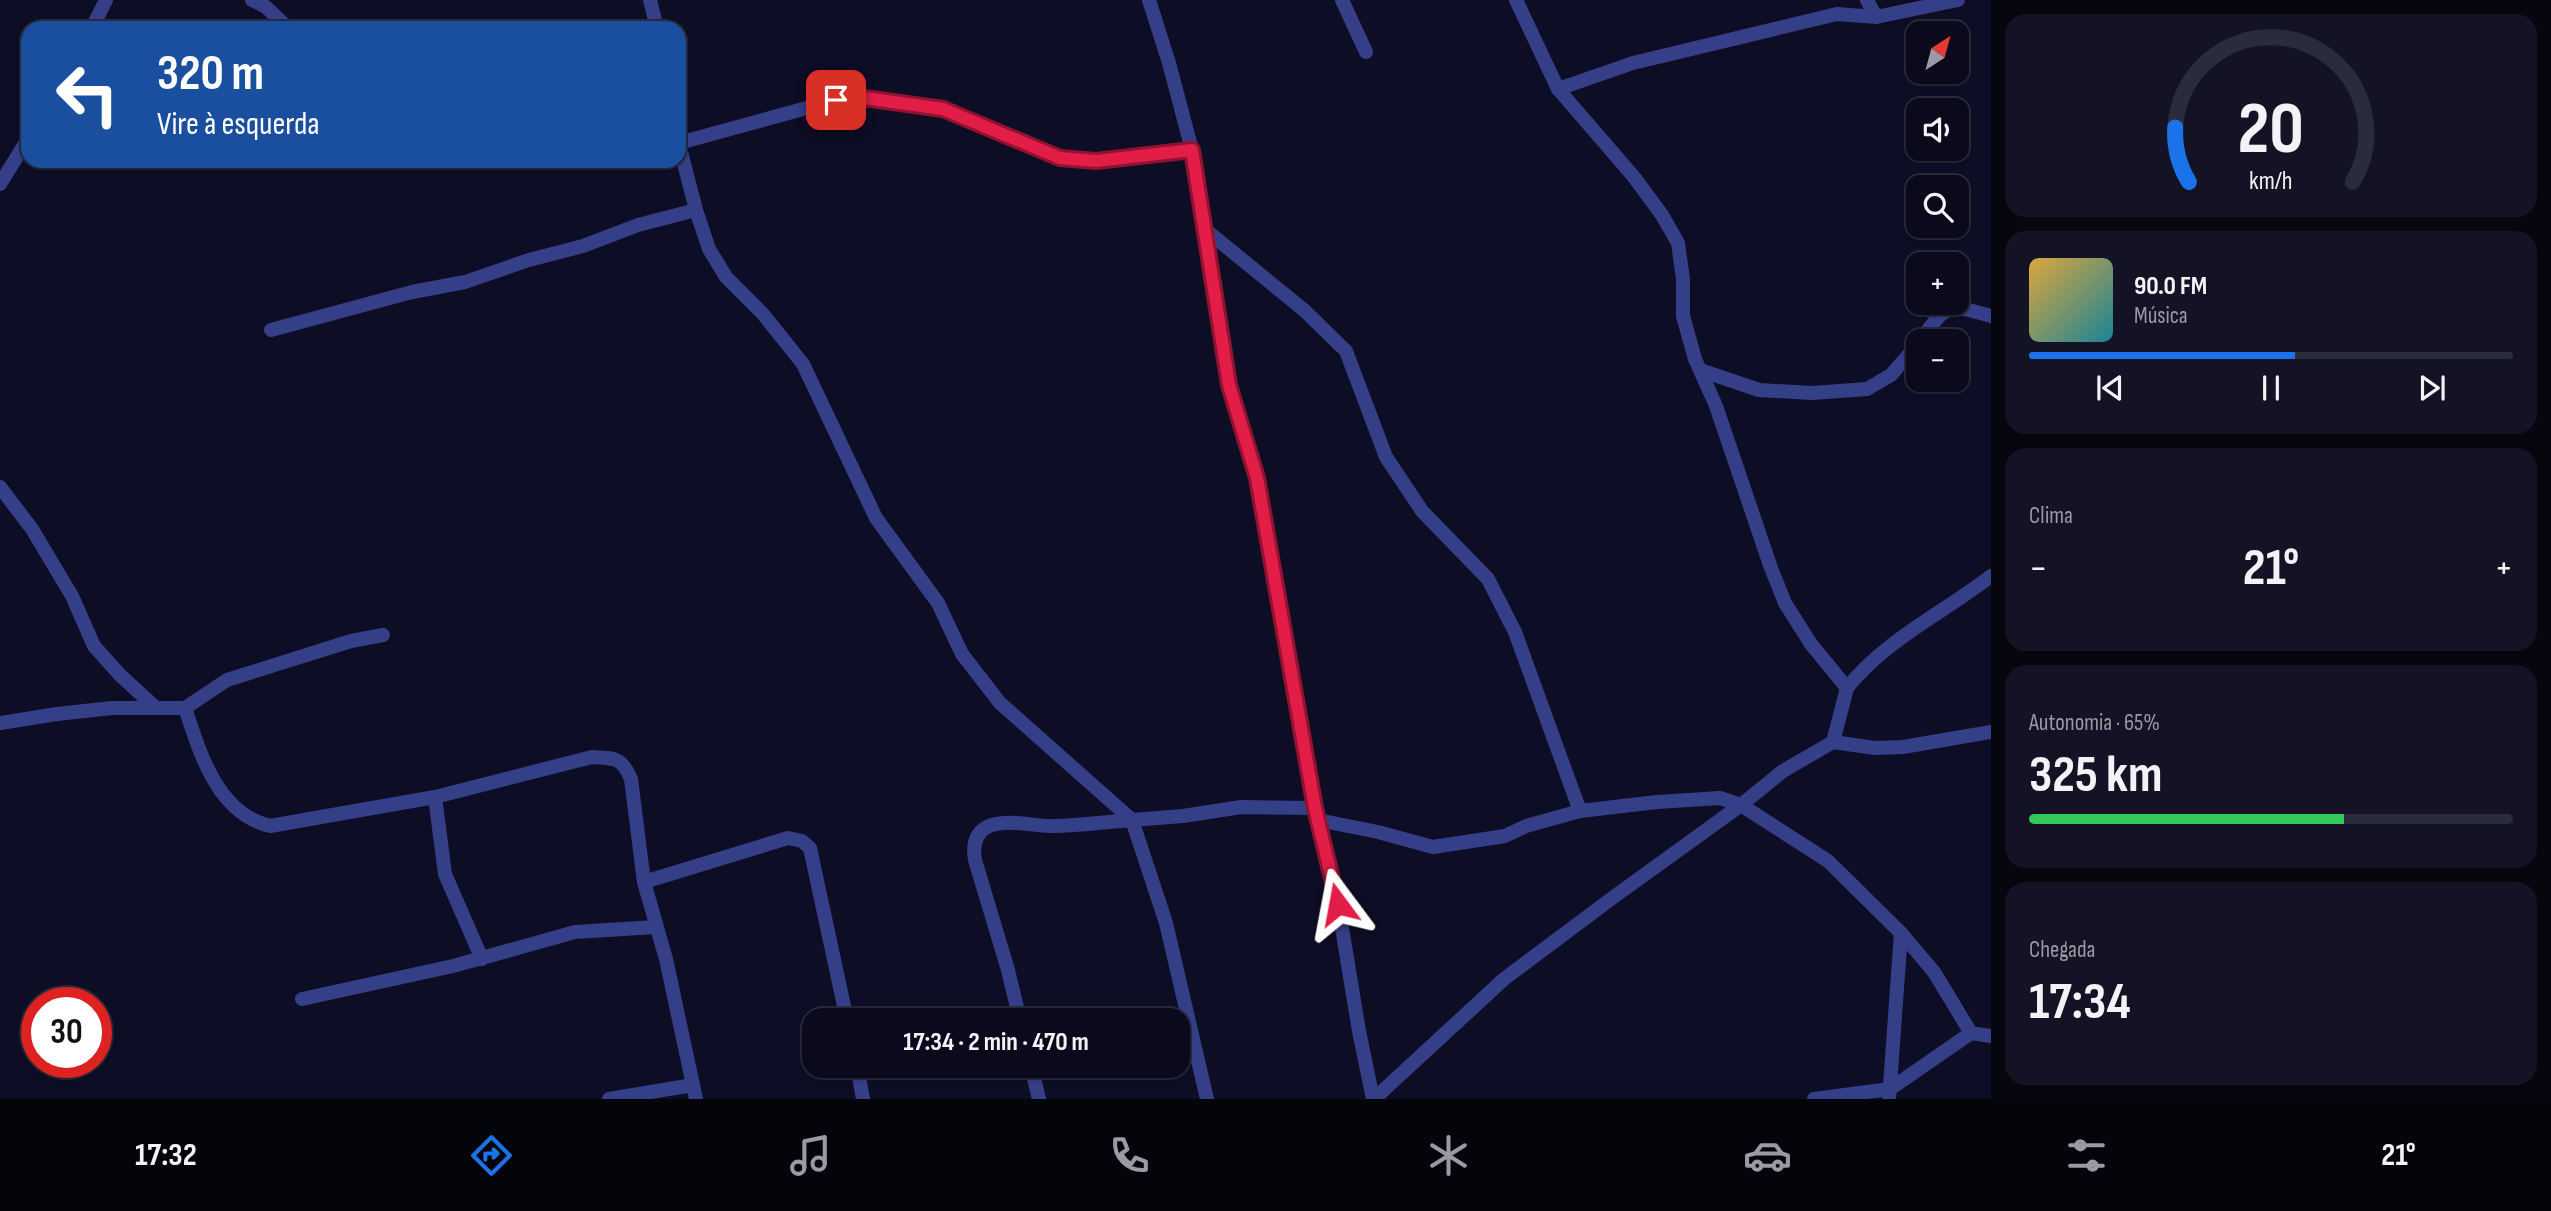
<!DOCTYPE html>
<html lang="pt">
<head>
<meta charset="utf-8">
<style>
  :root { --surface:#0a0a1c; --page:#131325; --text:#f1f3f6; --muted:#999aa3; --line:#2a2b3b; --accent:#1a73e8 }
  body { margin:0; font-family:"Sofia Sans Condensed",sans-serif; background:var(--page); color:var(--text); height:100vh; display:flex; flex-direction:column; font-size:26px; white-space:nowrap }
  * { box-sizing:border-box; margin:0 }
  p { font-size:23px; color:var(--muted) }
  .icon { flex:none; width:38px; height:38px; fill:none; stroke:currentColor; stroke-width:2; stroke-linecap:round; stroke-linejoin:round }
  .map { position:relative; flex:1; overflow:hidden }
  .side { display:flex; flex-direction:column; gap:14px; padding:14px; background:#06060f; width:560px }
  .side>* { flex:none }
  .guide { position:absolute; left:21px; top:21px; width:665px; height:147px; border-radius:21px; box-shadow:0 2px 5px #0004,0 0 0 2px var(--line); background:#1a4fa0; color:#fff; overflow:hidden }
  .needle { width:46px; rotate:36deg }
  .tools { position:absolute; left:1906px; top:21px; display:grid; gap:14px }
  .tools a { display:grid; place-items:center; width:63px; height:63px; border-radius:14px; background:var(--surface); box-shadow:0 2px 5px #0004,0 0 0 2px var(--line); font-size:35px }
  .speed { position:absolute; left:21px; top:987px; display:flex; gap:14px; font-size:35px; font-weight:700; text-align:center }
  .speed>* { display:grid; place-content:center; width:91px; height:91px; border-radius:50%; background:var(--surface); box-shadow:0 2px 5px #0004,0 0 0 2px var(--line); line-height:1 }
  .speed .limit { border:10px solid #d22; background:#fff; color:#111 }
  .pin { position:absolute; display:grid; place-items:center; width:60px; height:60px; color:#fff; margin:-30px; border-radius:14px; box-shadow:0 4px 10px #0006 }
  .me { position:absolute; width:77px; margin:-38px; rotate:347deg; stroke-linejoin:round; filter:drop-shadow(0 0 5px #0008) }
  .turn { display:flex; align-items:center; gap:24px; height:147px; padding:0 21px; font-size:32px }
  .turn .icon { width:91px; height:91px; stroke-width:2.5 }
  .turn b { display:block; font-size:49px; line-height:60px }
  .big { font-size:52px; font-weight:700; line-height:1.1 }
  .side .widget { flex:1; display:flex; flex-direction:column; justify-content:center; gap:10px; min-width:0; padding:0 24px; border-radius:21px; background:var(--page) }
  .side .dial { align-items:center; gap:0 }
  .dial svg { height:182px; overflow:visible; fill:none; stroke:var(--line); stroke-width:7; stroke-linecap:round; text-anchor:middle }
  .dial text { fill:var(--text); stroke:none }
  .song { display:flex; align-items:center; gap:21px }
  .cover { width:84px; height:84px; border-radius:10px; background:linear-gradient(135deg,hsl(40 70% 55%),hsl(190 70% 35%)) }
  .played { height:7px; border-radius:4px; background:linear-gradient(90deg,var(--accent) 55%,var(--line) 55%) }
  .keys { display:flex; justify-content:space-around; direction:ltr }
  .heat { display:flex; justify-content:space-between; align-items:center; font-size:38px; direction:ltr }
  .charge { height:10px; border-radius:5px; background:linear-gradient(90deg,#34c759 65%,var(--line) 0) }
  .trip { position:absolute; left:802px; top:1008px; width:388px; height:70px; border-radius:21px; background:var(--surface); box-shadow:0 2px 5px #0004,0 0 0 2px var(--line); font-weight:700; line-height:70px; text-align:center }
  .menu { display:flex; height:112px; justify-content:space-around; align-items:center; background:#04040b; color:var(--muted) }
  .menu .icon { width:49px; height:49px }
  .menu .selected { color:var(--accent) }
  .menu b { font-size:32px; color:var(--text) }
  main { display:flex; flex:1; min-height:0 }
  .map>svg:first-child { display:block }
</style>
</head>
<body>
<main>
<div class="map">
<svg width="1991" height="1099" viewBox="0 0 1991 1099">
  <rect width="100%" height="100%" fill="#0e0d26"/>
  <g fill="none" stroke-linecap="round" stroke-linejoin="round">
    <g stroke="#353f88" stroke-width="14">
      <polyline points="252,0 266,7 288,28"/>
      <polyline points="650,0 657,28"/>
      <polyline points="1149,0 1169,63 1192,150 1229,385 1257,478 1315,808 1338,904 1359,1031 1373,1099"/>
      <polyline points="1342,0 1366,52"/>
      <polyline points="1516,0 1558,89 1634,177 1662,215 1678,243 1683,279 1683,316 1695,359 1716,406 1771,568 1785,603 1811,644 1847,688 1833,742"/>
      <polyline points="1867,0 1876,17"/>
      <polyline points="92,28 106,0"/>
      <polyline points="1558,89 1633,63 1837,14 1876,17 1958,0"/>
      <polyline points="679,143 836,100 857,97 943,109 1060,158 1096,161 1192,150"/>
      <polyline points="679,144 696,210 709,249 726,277 763,314 803,364 876,518 938,603 962,654 1000,703 1132,820 1183,816 1241,807 1315,808"/>
      <polyline points="0,184 28,139"/>
      <polyline points="1207,231 1305,311 1346,351 1386,457 1422,511 1488,579 1515,632 1580,811"/>
      <polyline points="271,330 412,292 465,282 529,260 583,246 638,225 696,210"/>
      <path d="M1920,341C1947,304 1946,303 1991,316"/>
      <polyline points="1700,370 1759,390 1812,393 1867,389 1891,375 1918,344"/>
      <polyline points="0,487 32,529 72,596 94,646 120,675 156,708"/>
      <path d="M1847,688C1885,640 1943,613 1991,576"/>
      <polyline points="185,708 227,680 351,641 383,635"/>
      <path d="M0,723L57,714L112,708H185C200,753 217,813 270,826L435,797L592,757C614,758 622,757 631,779L644,882L666,959L696,1099"/>
      <polyline points="435,797 445,874 482,959"/>
      <polyline points="1318,820 1378,832 1433,847 1505,836 1526,826 1580,811 1657,802 1720,798 1741,805 1828,861 1901,933 1934,972 1971,1033 1991,1036"/>
      <polyline points="644,882 788,838 802,841 810,848 847,1020"/>
      <polyline points="302,999 453,966 575,932 656,927"/>
      <path d="M1020,1020L1008,970L975,860C973,848 974,834 987,827C1006,818 1031,826 1051,826C1078,826 1106,822 1132,820L1166,923L1207,1099"/>
      <polyline points="857,1066 863,1099"/>
      <polyline points="1031,1066 1039,1099"/>
      <polyline points="609,1099 693,1085"/>
      <polyline points="1374,1099 1504,979 1615,896 1741,805 1783,771 1833,742 1875,748 1903,747 1991,732"/>
      <polyline points="1814,1099 1890,1089 1971,1033"/>
      <polyline points="1889,1099 1901,933"/>
    </g>
  </g>
  <g fill="none" stroke-linecap="round" stroke-linejoin="round">
    <g stroke="#92132f" stroke-width="18">
      <polyline id="route" points="836,100 857,97 943,109 1060,158 1096,161 1192,150 1229,385 1257,478 1315,808 1338,904"/>
    </g>
    <use href="#route" stroke="#e11d48" stroke-width="12"/>
  </g>
</svg>
<div class="tools">
<a><svg class="needle" viewBox="-14 -14 28 28"><path d="M0-13l5 13h-10z" fill="#e53935"/><path d="M0 13l5-13h-10z" fill="#999aa3"/></svg></a>
<a><svg class="icon" aria-label="sound" viewBox="0 0 24 24"><path d="M4 9h4l5-4v14l-5-4H4zM17 9q2 3 0 6"/></svg></a>
<a><svg class="icon" aria-label="search" viewBox="0 0 24 24"><circle cx="10" cy="10" r="6"/><path d="M15 15l6 6"/></svg></a>
<a>+</a>
<a>−</a>
</div>
<div class="speed"><div class="limit">30</div></div>
<div class="pin" style="left:836px;top:100px;background:#d93025"><svg class="icon" aria-label="arrive" viewBox="0 0 24 24"><path d="M6 21V4h12l-3 4 3 4H6"/></svg></div>
<svg class="me" style="left:1338px;top:904px" viewBox="-20 -20 40 40"><path d="M0-17L14 15 0 8-14 15z" fill="#e11d48" stroke="#fff" stroke-width="4"/></svg>
<div class="trip">17:34 · 2 min · 470 m</div>
<div class="guide">
<div class="turn"><svg class="icon" aria-label="left" viewBox="0 0 24 24"><path d="M17 20v-9H6M10 6l-5 5 5 5"/></svg><div><b>320 m</b>Vire à esquerda</div></div>
</div>
</div>
<section class="side">
<div class="widget dial"><svg viewBox="0 0 100 80">
<path d="M14 69A42 42 0 1 1 86 69"/>
<path d="M14 69A42 42 0 0 1 8 45" stroke="#1a73e8"/>
<text x="50" y="56" font-size="32" font-weight="700">20</text>
<text x="50" y="72" font-size="11">km/h</text>
</svg></div>
<div class="widget">
<div class="song"><i class="cover"></i><div><b>90.0 FM</b><p>Música</p></div></div>
<div class="played"></div>
<div class="keys"><svg class="icon" aria-label="previous" viewBox="0 0 24 24"><path d="M18 5L8 12l10 7zM5 5v14"/></svg><svg class="icon" aria-label="pause" viewBox="0 0 24 24"><path d="M8 5v14M16 5v14"/></svg><svg class="icon" aria-label="next" viewBox="0 0 24 24"><path d="M6 5l10 7-10 7zM19 5v14"/></svg></div>
</div>
<div class="widget"><p>Clima</p>
<div class="heat"><a>−</a><b class="big">21°</b><a>+</a></div>
</div>
<div class="widget"><p>Autonomia · 65%</p><b class="big">325 km</b><div class="charge"></div></div>
<div class="widget"><p>Chegada</p><b class="big">17:34</b></div>
</section>
</main>
<nav class="menu">
<b>17:32</b>
<svg class="icon selected" aria-label="directions" viewBox="0 0 24 24"><path d="M12 3l9 9-9 9-9-9zM9 14v-3h6M13 9l2 2-2 2"/></svg>
<svg class="icon" aria-label="music" viewBox="0 0 24 24"><path d="M9 18V5l10-2v13"/><circle cx="6" cy="18" r="3"/><circle cx="16" cy="16" r="3"/></svg>
<svg class="icon" aria-label="phone" viewBox="0 0 24 24"><path d="M5 4h4l2 5-3 2q2 4 5 5l2-3 5 2v4C11 20 4 13 5 4z"/></svg>
<svg class="icon" aria-label="climate" viewBox="0 0 24 24"><path d="M12 3v18M4 7l16 10M4 17L20 7"/></svg>
<svg class="icon" aria-label="car" viewBox="0 0 24 24"><path d="M5 17H2v-5l4-1 3-4h7l3 4 3 1v5h-3M9 17h6M6 11h13"/><circle cx="7" cy="17" r="2"/><circle cx="17" cy="17" r="2"/></svg>
<svg class="icon" aria-label="filters" viewBox="0 0 24 24"><path d="M4 7h16M4 17h16"/><circle cx="9" cy="7" r="2"/><circle cx="15" cy="17" r="2"/></svg>
<b>21°</b>
</nav>
</body>
</html>
